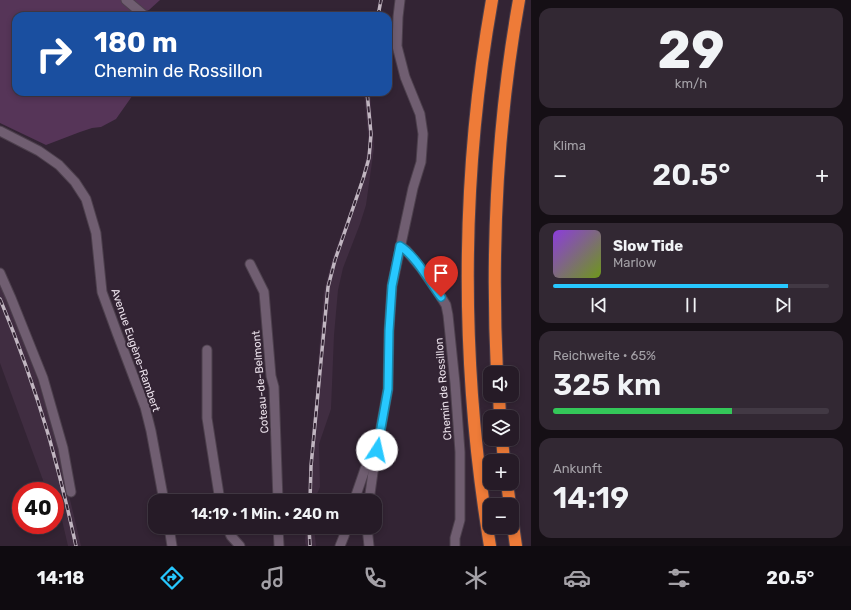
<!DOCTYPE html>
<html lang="de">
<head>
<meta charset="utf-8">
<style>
  :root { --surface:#261b27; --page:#322833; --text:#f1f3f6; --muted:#a4a1a7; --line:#423944; --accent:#27c8ff }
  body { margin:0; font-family:Rubik,sans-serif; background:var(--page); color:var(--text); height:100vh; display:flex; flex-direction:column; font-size:15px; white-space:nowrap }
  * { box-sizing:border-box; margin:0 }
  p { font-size:13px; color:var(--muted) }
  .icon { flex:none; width:22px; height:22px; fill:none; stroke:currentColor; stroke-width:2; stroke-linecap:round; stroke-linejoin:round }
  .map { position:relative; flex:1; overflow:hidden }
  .drawer { display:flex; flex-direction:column; gap:8px; padding:8px; background:#150f15; width:320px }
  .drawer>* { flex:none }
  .banner { position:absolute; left:12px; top:12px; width:380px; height:84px; border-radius:12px; box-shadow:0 2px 6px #0003,0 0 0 1px var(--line); background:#1a4fa0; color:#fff; overflow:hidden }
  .buttons { position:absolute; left:483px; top:366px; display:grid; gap:8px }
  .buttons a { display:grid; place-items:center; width:36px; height:36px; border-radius:8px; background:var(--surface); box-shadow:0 2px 6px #0003,0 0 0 1px var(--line); font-size:20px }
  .speed { position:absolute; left:12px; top:482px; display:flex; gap:8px; font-size:20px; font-weight:700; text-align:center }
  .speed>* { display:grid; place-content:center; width:52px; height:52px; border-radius:50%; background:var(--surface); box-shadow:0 2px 6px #0003,0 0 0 1px var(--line); line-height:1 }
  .speed .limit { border:6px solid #d22; background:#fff; color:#111 }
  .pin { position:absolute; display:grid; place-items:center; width:34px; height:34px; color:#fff; margin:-41px -17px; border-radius:50% 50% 50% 0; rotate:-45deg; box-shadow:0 0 4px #0007 }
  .pin .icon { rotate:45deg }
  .me { position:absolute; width:44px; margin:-22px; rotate:10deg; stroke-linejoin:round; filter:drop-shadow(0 0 3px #0008) }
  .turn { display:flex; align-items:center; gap:14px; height:84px; padding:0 16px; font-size:18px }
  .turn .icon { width:52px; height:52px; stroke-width:2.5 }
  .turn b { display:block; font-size:28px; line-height:34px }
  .big { font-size:30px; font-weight:600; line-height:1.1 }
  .drawer .tile { flex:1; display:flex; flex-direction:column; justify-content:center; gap:6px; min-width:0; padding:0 14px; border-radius:12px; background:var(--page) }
  .drawer .dial { align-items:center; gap:0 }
  .dial b { font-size:52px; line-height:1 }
  .song { display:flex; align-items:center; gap:12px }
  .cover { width:48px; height:48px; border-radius:6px; background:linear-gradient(135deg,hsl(270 70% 55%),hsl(80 70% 35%)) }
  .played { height:4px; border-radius:2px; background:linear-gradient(90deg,var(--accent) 85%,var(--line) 85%) }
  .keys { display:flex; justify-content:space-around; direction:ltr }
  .heat { display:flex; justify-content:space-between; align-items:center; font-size:22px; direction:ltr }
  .charge { height:6px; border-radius:3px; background:linear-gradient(90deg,#34c759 65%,var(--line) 0) }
  .trip { position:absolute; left:148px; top:494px; width:234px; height:40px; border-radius:12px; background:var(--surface); box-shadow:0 2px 6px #0003,0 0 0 1px var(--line); font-weight:600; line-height:40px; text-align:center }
  .menu { display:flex; height:64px; justify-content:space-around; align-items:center; background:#0f0b10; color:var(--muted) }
  .menu .icon { width:28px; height:28px }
  .menu .selected { color:var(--accent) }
  .menu b { font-size:18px; color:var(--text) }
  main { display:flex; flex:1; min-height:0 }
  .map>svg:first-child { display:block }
</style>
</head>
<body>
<main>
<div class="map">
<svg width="531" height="546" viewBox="0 0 531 546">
  <rect width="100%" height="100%" fill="#332434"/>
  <g fill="#402d41">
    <polygon points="364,92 370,92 374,148 366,205 360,224 343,268 338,290 334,335 331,409 319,444 320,487 314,501 308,501 310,462 324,292 332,260 361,180 369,145"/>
    <polygon points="0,281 35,372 54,432 81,546 68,546 59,507 55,509 55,491 47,491 0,363"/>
    <polygon points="306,527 314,527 316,546 306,546 305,541"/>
  </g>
  <g fill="#563558">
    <polygon points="0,0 121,0 141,16 16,16 16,92 135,92 116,119 101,127 92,128 80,132 46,145 0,123"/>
    <polygon points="133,0 160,0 149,10 144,12 132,1"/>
  </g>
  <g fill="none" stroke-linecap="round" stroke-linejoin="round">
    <g stroke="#4d404d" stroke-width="11">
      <g id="minor">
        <polyline points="126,0 145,16"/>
        <polyline points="0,131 39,151 59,165 75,182 86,199 96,233 102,292 117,333 145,407 151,431 164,501"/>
        <polyline points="400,246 406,250 421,268 441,297 446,305 448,315 455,383 460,452 460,520 455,538 455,546"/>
        <polyline points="250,264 264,292 271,376 274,387 278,501"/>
        <polyline points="0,273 11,298 43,378 63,448 71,492"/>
        <polyline points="207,350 207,418 220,501"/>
        <polyline points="354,501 365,469 367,467 374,465"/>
        <polyline points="369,501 374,465 388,389 389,331 392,286 413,188 421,162 423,134 420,114 405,77 397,46 398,17 400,0"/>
        <polyline points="169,527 172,546"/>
        <polyline points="227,527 231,536 240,546"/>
        <polyline points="278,527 279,546"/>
        <polyline points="367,527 369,546"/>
        <polyline points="340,546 344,536 347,527"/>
      </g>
    </g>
    <g stroke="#4d404d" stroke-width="14">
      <g id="highway">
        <path d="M497,373C491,249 497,123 519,0"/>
        <polyline points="499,395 500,417"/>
        <polyline points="502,439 504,461"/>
        <polyline points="507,483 510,505"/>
        <polyline points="512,518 516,546"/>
        <path d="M490,546C460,366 460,179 492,0"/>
      </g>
    </g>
    <use href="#minor" stroke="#705e71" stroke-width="9"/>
    <use href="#highway" stroke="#ee7b38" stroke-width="12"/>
    <g stroke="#c1b6c1" stroke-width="3.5">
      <g id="rail">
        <polyline points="378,16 381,0"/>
        <path d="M0,299C19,344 35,390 49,437C59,473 68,509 76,546"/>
        <polyline points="310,501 311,466 328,287 335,260 363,179 369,158 371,134 367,92"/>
        <polyline points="309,527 310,546"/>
      </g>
    </g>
    <use href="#rail" stroke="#332434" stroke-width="2" stroke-dasharray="6" stroke-linecap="butt"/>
  </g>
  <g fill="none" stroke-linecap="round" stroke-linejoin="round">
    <g stroke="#1982a6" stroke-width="10">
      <path id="route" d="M377,450L388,389L389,331L392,286L400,246C415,255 430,282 441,297"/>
    </g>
    <use href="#route" stroke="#27c8ff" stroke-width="7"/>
  </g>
  <g text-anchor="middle" stroke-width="4" stroke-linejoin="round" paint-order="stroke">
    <g font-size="11" fill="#eae0ea" stroke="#332434">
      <text transform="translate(136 350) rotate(71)" y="4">Avenue Eugène-Rambert</text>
      <text transform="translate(260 382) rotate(-95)" y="4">Coteau-de-Belmont</text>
      <text transform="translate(443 389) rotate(-95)" y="4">Chemin de Rossillon</text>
    </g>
  </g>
</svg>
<div class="buttons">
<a><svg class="icon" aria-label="sound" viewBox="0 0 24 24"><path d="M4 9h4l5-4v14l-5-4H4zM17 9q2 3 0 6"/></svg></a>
<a><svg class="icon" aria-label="layers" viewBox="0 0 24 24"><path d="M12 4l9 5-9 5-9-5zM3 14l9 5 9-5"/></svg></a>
<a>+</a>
<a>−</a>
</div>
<div class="speed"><div class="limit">40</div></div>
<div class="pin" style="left:441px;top:297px;background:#d93025"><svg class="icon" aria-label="arrive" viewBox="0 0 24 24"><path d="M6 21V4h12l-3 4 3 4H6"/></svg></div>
<svg class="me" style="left:377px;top:450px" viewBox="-20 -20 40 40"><circle r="19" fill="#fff"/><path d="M0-13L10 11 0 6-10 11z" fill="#27c8ff"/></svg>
<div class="trip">14:19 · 1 Min. · 240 m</div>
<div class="banner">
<div class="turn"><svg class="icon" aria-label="right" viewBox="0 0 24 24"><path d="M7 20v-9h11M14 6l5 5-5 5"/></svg><div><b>180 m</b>Chemin de Rossillon</div></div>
</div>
</div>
<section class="drawer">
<div class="tile dial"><b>29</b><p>km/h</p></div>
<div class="tile"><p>Klima</p>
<div class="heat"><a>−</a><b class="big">20.5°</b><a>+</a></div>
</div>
<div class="tile">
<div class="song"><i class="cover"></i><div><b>Slow Tide</b><p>Marlow</p></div></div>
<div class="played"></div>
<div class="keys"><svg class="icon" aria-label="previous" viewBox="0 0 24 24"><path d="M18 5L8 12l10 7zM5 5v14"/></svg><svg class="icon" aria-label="pause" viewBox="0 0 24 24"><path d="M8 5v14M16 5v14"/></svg><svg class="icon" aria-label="next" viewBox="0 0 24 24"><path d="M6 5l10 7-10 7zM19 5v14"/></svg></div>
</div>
<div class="tile"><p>Reichweite · 65%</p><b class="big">325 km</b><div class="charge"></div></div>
<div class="tile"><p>Ankunft</p><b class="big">14:19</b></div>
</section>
</main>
<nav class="menu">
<b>14:18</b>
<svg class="icon selected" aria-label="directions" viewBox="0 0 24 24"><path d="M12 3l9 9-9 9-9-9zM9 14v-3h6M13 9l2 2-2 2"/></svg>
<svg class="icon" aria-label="music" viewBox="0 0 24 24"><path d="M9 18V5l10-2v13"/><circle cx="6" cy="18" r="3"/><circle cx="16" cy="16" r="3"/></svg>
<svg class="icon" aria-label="phone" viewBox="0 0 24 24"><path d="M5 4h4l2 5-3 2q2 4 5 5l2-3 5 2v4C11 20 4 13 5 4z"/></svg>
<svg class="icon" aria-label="climate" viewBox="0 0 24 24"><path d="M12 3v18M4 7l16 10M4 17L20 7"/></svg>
<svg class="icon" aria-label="car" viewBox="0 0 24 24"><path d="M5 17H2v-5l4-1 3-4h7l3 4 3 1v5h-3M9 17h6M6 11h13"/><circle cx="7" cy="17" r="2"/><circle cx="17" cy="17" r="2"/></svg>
<svg class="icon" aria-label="filters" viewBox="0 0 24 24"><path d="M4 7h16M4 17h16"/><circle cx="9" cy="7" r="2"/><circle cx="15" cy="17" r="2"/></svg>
<b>20.5°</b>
</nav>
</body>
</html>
